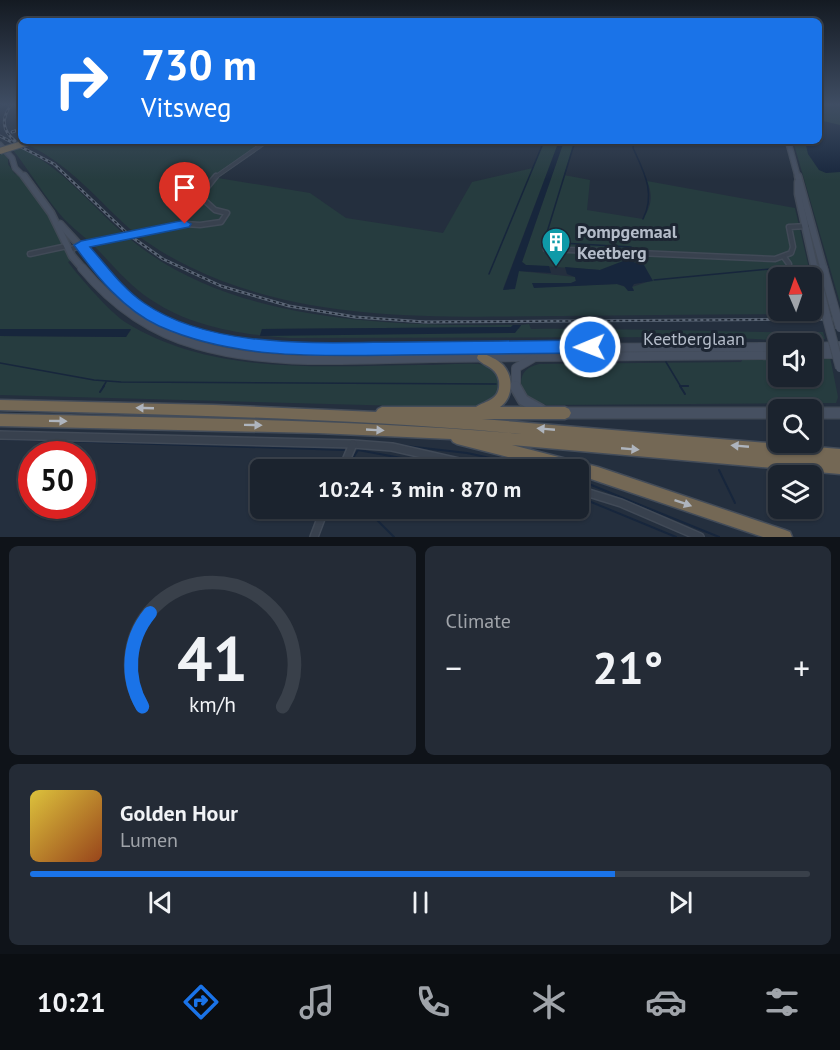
<!DOCTYPE html>
<html lang="en">
<head>
<meta charset="utf-8">
<style>
  :root { --surface:#1b232e; --page:#242b36; --text:#f1f3f6; --muted:#a0a4aa; --line:#39404a; --accent:#1a73e8 }
  body { margin:0; font-family:"PT Sans",sans-serif; background:var(--page); color:var(--text); height:100vh; display:flex; flex-direction:column; font-size:22px; white-space:nowrap }
  * { box-sizing:border-box; margin:0 }
  p { font-size:20px; color:var(--muted) }
  .icon { flex:none; width:33px; height:33px; fill:none; stroke:currentColor; stroke-width:2; stroke-linecap:round; stroke-linejoin:round }
  .map { position:relative; height:537px; overflow:hidden }
  .drawer { display:flex; flex-direction:column; gap:9px; padding:9px; background:#0f1319; flex:1 }
  .drawer>* { flex:none }
  .hud { position:absolute; left:18px; top:18px; width:804px; height:126px; border-radius:9px; box-shadow:0 2px 4px #0004,0 0 0 2px var(--line); background:#1a73e8; color:#fff; overflow:hidden }
  .needle { width:39px; rotate:358deg }
  .controls { position:absolute; left:768px; top:267px; display:grid; gap:12px }
  .controls a { display:grid; place-items:center; width:54px; height:54px; border-radius:9px; background:var(--surface); box-shadow:0 2px 4px #0004,0 0 0 2px var(--line); font-size:30px }
  .speed { position:absolute; left:18px; top:441px; display:flex; gap:12px; font-size:30px; font-weight:700; text-align:center }
  .speed>* { display:grid; place-content:center; width:78px; height:78px; border-radius:50%; background:var(--surface); box-shadow:0 2px 4px #0004,0 0 0 2px var(--line); line-height:1 }
  .speed .limit { border:9px solid #d22; background:#fff; color:#111 }
  .pin { position:absolute; display:grid; place-items:center; width:51px; height:51px; color:#fff; margin:-62px -26px; border-radius:50% 50% 50% 0; rotate:-45deg; box-shadow:0 0 6px #0007 }
  .pin .icon { rotate:45deg }
  .me { position:absolute; width:66px; margin:-33px; rotate:269deg; stroke-linejoin:round; filter:drop-shadow(0 0 4px #0008) }
  .turn { display:flex; align-items:center; gap:21px; height:126px; padding:0 24px; font-size:27px }
  .turn .icon { width:78px; height:78px; stroke-width:2.5 }
  .turn b { display:block; font-size:42px; line-height:51px }
  .big { font-size:45px; font-weight:800; line-height:1.1 }
  .drawer .widget { flex:1; display:flex; flex-direction:column; justify-content:center; gap:9px; min-width:0; padding:0 21px; border-radius:9px; background:var(--page) }
  .drawer .dial { align-items:center; gap:0 }
  .dial svg { height:156px; overflow:visible; fill:none; stroke:var(--line); stroke-width:7; stroke-linecap:round; text-anchor:middle }
  .dial text { fill:var(--text); stroke:none }
  .song { display:flex; align-items:center; gap:18px }
  .cover { width:72px; height:72px; border-radius:9px; background:linear-gradient(135deg,hsl(50 70% 55%),hsl(20 70% 35%)) }
  .played { height:6px; border-radius:3px; background:linear-gradient(90deg,var(--accent) 75%,var(--line) 75%) }
  .keys { display:flex; justify-content:space-around; direction:ltr }
  .heat { display:flex; justify-content:space-between; align-items:center; font-size:33px; direction:ltr }
  .drawer .tiles { flex:1; display:grid; gap:9px; grid-template-columns:1fr 1fr }
  .widget:last-child { grid-column:span 2 }
  .trip { position:absolute; left:250px; top:459px; width:339px; height:60px; border-radius:9px; background:var(--surface); box-shadow:0 2px 4px #0004,0 0 0 2px var(--line); font-weight:800; line-height:60px; text-align:center }
  .menu { display:flex; height:96px; justify-content:space-around; align-items:center; background:#0b0e12; color:var(--muted) }
  .menu .icon { width:42px; height:42px }
  .menu .selected { color:var(--accent) }
  .menu b { font-size:27px; color:var(--text) }
  .map>svg:first-child { display:block }
</style>
</head>
<body>
<div class="map">
<svg width="840" height="537" viewBox="0 0 840 537">
  <rect width="100%" height="100%" fill="#242f3e"/>
  <g fill="#263c3f">
    <polygon points="819,105 840,105 840,303 793,141 819,141"/>
    <path d="M41,141H271L218,178L310,193L346,218L443,233L472,182L533,168L544,141H559L503,289L519,271L575,277L576,281L571,283H533L534,287L617,284L634,290L632,287L653,280L626,260L600,270L526,265L522,262L564,141H575L564,175L590,180L587,210L643,219C652,205 653,195 647,181L795,208L811,277L778,278V310H812V281L819,314C733,314 646,315 560,316C436,317 305,323 190,267C171,258 153,247 136,234C98,202 74,167 28,145Z"/>
    <path d="M21,148C72,173 98,217 143,249C243,323 393,326 513,325L511,327L262,329L260,335L519,329L521,325L529,324L531,329C628,328 725,333 823,332L825,339L773,340L718,337L289,338C244,335 192,327 153,301C132,288 116,269 99,251C89,240 76,231 65,220C46,199 31,173 13,150Z"/>
    <path d="M3,153L8,157V164L15,174L20,175L53,222L72,260L68,262C81,279 109,311 125,322C212,376 322,366 420,365C443,365 466,362 489,365L501,375L498,398L477,408L0,395V336L126,337L131,330L0,329V154Z"/>
    <path d="M812,357H830L838,397L836,403L546,405L529,398L521,384C521,372 527,367 539,364L741,362L743,359L778,358V376H812Z"/>
  </g>
  <g fill="#17263c">
    <polygon points="819,120 840,125 840,172 826,173 819,170 808,154 805,141 819,141"/>
    <polygon points="559,141 564,141 522,262 526,265 549,266 551,273 519,271 515,289 503,290"/>
    <polygon points="626,260 644,265 653,281 634,284 632,287 634,291 628,291 624,286 617,284 534,288 532,283 571,283 576,281 575,277 567,274 565,267 600,270"/>
    <polygon points="513,325 521,325 515,333 260,336 262,329 511,327"/>
    <polygon points="0,329 131,329 126,337 0,336"/>
  </g>
  <g fill="none" stroke-linecap="round" stroke-linejoin="round">
    <g stroke="#17263c" stroke-width="1.5">
      <polyline points="575,141 544,242 631,247"/>
      <path d="M634,141L633,148C644,172 656,193 643,219"/>
      <polyline points="489,274 544,141"/>
      <polyline points="654,280 781,268"/>
      <polyline points="666,362 681,387"/>
      <polyline points="0,363 94,380 121,382 496,384"/>
      <polyline points="681,386 688,386"/>
      <polyline points="103,387 106,382"/>
    </g>
    <g stroke="#17263c" stroke-width="2">
      <polyline points="680,386 685,394"/>
      <polyline points="681,386 688,386"/>
      <polyline points="100,392 104,386"/>
      <polyline points="0,431 365,442"/>
      <polyline points="0,439 344,450"/>
      <polyline points="397,445 467,453 546,470"/>
      <polyline points="346,469 358,450 466,470"/>
      <polyline points="719,470 735,503"/>
      <polyline points="579,480 719,537"/>
      <polyline points="579,497 676,537"/>
      <polyline points="365,508 394,537"/>
      <polyline points="318,537 329,508"/>
    </g>
    <g stroke="#414a57" stroke-width="5">
      <polyline id="street-far3" points="214,178 267,141"/>
    </g>
    <g stroke="#414a57" stroke-width="7">
      <g id="street-far2">
        <polyline points="546,249 775,259 791,253 793,247 789,227 807,226"/>
        <polyline points="69,250 88,243 185,224 200,225 221,222 227,213 215,210 203,199 204,191 216,176"/>
        <polyline points="30,254 67,246"/>
        <polyline points="784,257 789,264 789,270"/>
      </g>
    </g>
    <g stroke="#414a57" stroke-width="8">
      <polyline id="street-far1" points="789,268 789,278"/>
    </g>
    <g stroke="#414a57" stroke-width="10">
      <g id="street">
        <polyline points="0,435 353,444 392,447 494,470"/>
        <polyline points="342,470 353,444"/>
        <polyline points="579,490 621,503 700,537"/>
        <polyline points="314,537 325,508"/>
      </g>
    </g>
    <g stroke="#414a57" stroke-width="7">
      <g id="secondary-far3">
        <polyline points="788,141 798,178"/>
        <polyline points="0,145 12,158 15,168 25,178"/>
      </g>
    </g>
    <g stroke="#414a57" stroke-width="9">
      <g id="secondary-far2">
        <polyline points="24,176 51,213 72,256 84,270"/>
        <polyline points="798,176 824,270"/>
        <polyline points="798,182 798,194 815,270"/>
        <polyline points="60,224 102,270"/>
      </g>
    </g>
    <g stroke="#414a57" stroke-width="10">
      <g id="secondary-far1">
        <path d="M82,268C113,305 151,332 197,345C272,367 356,359 433,358C548,357 663,356 778,355"/>
        <path d="M101,268C112,281 123,295 136,306C185,343 252,346 310,349L778,347"/>
        <polyline points="815,268 824,307"/>
        <polyline points="823,268 834,307"/>
        <polyline points="812,347 840,346"/>
        <polyline points="812,354 839,354"/>
        <polyline points="516,387 516,368 533,358"/>
      </g>
    </g>
    <g stroke="#414a57" stroke-width="13">
      <g id="secondary">
        <polyline points="515,386 523,400 541,410"/>
        <polyline points="564,413 778,413"/>
        <polyline points="812,413 840,413"/>
      </g>
    </g>
    <g stroke="#434c59" stroke-width="3">
      <path id="highway" d="M482,353C489,356 497,359 503,365C514,377 513,398 500,407H565L569,409L571,413L569,417L565,419H482L840,449V474L512,445L598,467L785,530L790,532L792,537H763L579,475V470H560L457,444L453,442L451,439L317,433L0,426V414C174,418 349,419 522,434C349,418 174,415 0,410V400L214,405L376,412L378,409L382,407H476C487,400 501,400 499,381C498,376 496,372 492,369C487,365 480,363 477,358L478,355Z"/>
    </g>
    <use href="#street-far3" stroke="#38414e" stroke-width="3"/>
    <use href="#street-far2" stroke="#38414e" stroke-width="4"/>
    <use href="#street-far1" stroke="#38414e" stroke-width="5"/>
    <use href="#street" stroke="#38414e" stroke-width="7"/>
    <use href="#secondary-far3" stroke="#465061" stroke-width="4.5"/>
    <use href="#secondary-far2" stroke="#465061" stroke-width="6"/>
    <use href="#secondary-far1" stroke="#465061" stroke-width="8"/>
    <use href="#secondary" stroke="#465061" stroke-width="10"/>
    <use href="#highway" fill="#746855" fill-rule="evenodd"/>
    <g stroke="#5a6575" stroke-width="3">
      <g id="rail">
        <path d="M11,105C1,119 2,130 15,141"/>
        <polyline points="12,132 21,129"/>
        <polyline points="0,136 54,164 129,235 163,259 221,286 289,306 355,317 425,322 840,319"/>
      </g>
    </g>
    <use href="#rail" stroke="#1d2633" stroke-width="1.5" stroke-dasharray="3" stroke-linecap="butt"/>
    <g stroke="#414a57" stroke-width="10" stroke-linecap="butt">
      <g id="secondary-bridge">
        <polyline points="824,307 840,368"/>
        <polyline points="834,307 840,328"/>
      </g>
    </g>
    <g stroke="#434c59" stroke-width="8" stroke-linecap="butt">
      <polyline id="highway-bridge" points="0,151 32,141"/>
    </g>
    <use href="#secondary-bridge" stroke="#465061" stroke-width="8"/>
    <use href="#highway-bridge" stroke="#746855" stroke-width="6"/>
  </g>
  <defs><path id="oneway-solid" d="M-6-.8H1V-3.2L6.5 0L1 3.2V.8H-6Z" transform="scale(1.5)"/></defs>
  <g fill="#aeb4bd">
    <use href="#oneway-solid" transform="translate(145 408) rotate(-178)"/>
    <use href="#oneway-solid" transform="translate(58 421) rotate(1)"/>
    <use href="#oneway-solid" transform="translate(253 425) rotate(1)"/>
    <use href="#oneway-solid" transform="translate(546 429) rotate(-175)"/>
    <use href="#oneway-solid" transform="translate(375 430) rotate(3)"/>
    <use href="#oneway-solid" transform="translate(740 446) rotate(-175)"/>
    <use href="#oneway-solid" transform="translate(630 449) rotate(5)"/>
    <use href="#oneway-solid" transform="translate(683 503) rotate(19)"/>
  </g>
  <linearGradient id="sky" x2="0" y2="1"><stop stop-color="#141a22"/><stop offset="0.58" stop-color="#3f4d63"/><stop offset="1" stop-color="#3f4d63" stop-opacity="0"/></linearGradient>
  <rect width="840" height="180" fill="url(#sky)"/>
  <path fill="#1a73e8" stroke="#114b97" stroke-width="1.5" d="M185,220L191,224L189,227L90,247C107,266 123,289 144,303C214,351 325,342 407,342C468,341 529,341 590,340L596,342L598,347L596,351L590,353C527,354 465,354 402,355C320,356 236,360 159,326C124,310 96,276 74,245L81,241Z"/>
  <defs>
    <g id="building-pin" transform="scale(1.5)"><path d="M0 17L-7.5 6A9.5 9.5 0 1 1 7.5 6Z" fill="#0f9aa8" stroke="#1d2633"/><path d="M-4-6H4V6H1V3H-1V6H-4ZM-2.5-4.3h1.7v1.8h-1.7ZM.8-4.3h1.7v1.8H.8ZM-2.5-1h1.7V.8h-1.7ZM.8-1h1.7V.8H.8Z" fill="#fff"/></g>
  </defs>
  <g fill-rule="evenodd">
    <use href="#building-pin" x="556" y="242"/>
  </g>
  <g text-anchor="middle" stroke-width="6" stroke-linejoin="round" paint-order="stroke">
    <g font-size="18" font-weight="bold" fill="#b4bcc9" stroke="#1d2633" text-anchor="start">
      <text x="577" y="238">Pompgemaal<tspan x="577" dy="21">Keetberg</tspan></text>
    </g>
    <g font-size="18" fill="#b4bcc9" stroke="#1d2633">
      <text x="694" y="345">Keetberglaan</text>
    </g>
  </g>
</svg>
<div class="controls">
<a><svg class="needle" viewBox="-14 -14 28 28"><path d="M0-13l5 13h-10z" fill="#e53935"/><path d="M0 13l5-13h-10z" fill="#a0a4aa"/></svg></a>
<a><svg class="icon" aria-label="sound" viewBox="0 0 24 24"><path d="M4 9h4l5-4v14l-5-4H4zM17 9q2 3 0 6"/></svg></a>
<a><svg class="icon" aria-label="search" viewBox="0 0 24 24"><circle cx="10" cy="10" r="6"/><path d="M15 15l6 6"/></svg></a>
<a><svg class="icon" aria-label="layers" viewBox="0 0 24 24"><path d="M12 4l9 5-9 5-9-5zM3 14l9 5 9-5"/></svg></a>
</div>
<div class="speed"><div class="limit">50</div></div>
<div class="pin" style="left:185px;top:224px;background:#d93025"><svg class="icon" aria-label="arrive" viewBox="0 0 24 24"><path d="M6 21V4h12l-3 4 3 4H6"/></svg></div>
<svg class="me" style="left:590px;top:347px" viewBox="-20 -20 40 40"><circle r="17" fill="#1a73e8" stroke="#fff" stroke-width="3"/><path d="M0-11L8 9 0 5-8 9z" fill="#fff"/></svg>
<div class="trip">10:24 · 3 min · 870 m</div>
<div class="hud">
<div class="turn"><svg class="icon" aria-label="right" viewBox="0 0 24 24"><path d="M7 20v-9h11M14 6l5 5-5 5"/></svg><div><b>730 m</b>Vitsweg</div></div>
</div>
</div>
<section class="drawer">
<div class="tiles">
<div class="widget dial"><svg viewBox="0 0 100 80">
<path d="M14 69A42 42 0 1 1 86 69"/>
<path d="M14 69A42 42 0 0 1 18 21" stroke="#1a73e8"/>
<text x="50" y="56" font-size="32" font-weight="700">41</text>
<text x="50" y="72" font-size="11">km/h</text>
</svg></div>
<div class="widget"><p>Climate</p>
<div class="heat"><a>−</a><b class="big">21°</b><a>+</a></div>
</div>
<div class="widget">
<div class="song"><i class="cover"></i><div><b>Golden Hour</b><p>Lumen</p></div></div>
<div class="played"></div>
<div class="keys"><svg class="icon" aria-label="previous" viewBox="0 0 24 24"><path d="M18 5L8 12l10 7zM5 5v14"/></svg><svg class="icon" aria-label="pause" viewBox="0 0 24 24"><path d="M8 5v14M16 5v14"/></svg><svg class="icon" aria-label="next" viewBox="0 0 24 24"><path d="M6 5l10 7-10 7zM19 5v14"/></svg></div>
</div>
</div>
</section>
<nav class="menu">
<b>10:21</b>
<svg class="icon selected" aria-label="directions" viewBox="0 0 24 24"><path d="M12 3l9 9-9 9-9-9zM9 14v-3h6M13 9l2 2-2 2"/></svg>
<svg class="icon" aria-label="music" viewBox="0 0 24 24"><path d="M9 18V5l10-2v13"/><circle cx="6" cy="18" r="3"/><circle cx="16" cy="16" r="3"/></svg>
<svg class="icon" aria-label="phone" viewBox="0 0 24 24"><path d="M5 4h4l2 5-3 2q2 4 5 5l2-3 5 2v4C11 20 4 13 5 4z"/></svg>
<svg class="icon" aria-label="climate" viewBox="0 0 24 24"><path d="M12 3v18M4 7l16 10M4 17L20 7"/></svg>
<svg class="icon" aria-label="car" viewBox="0 0 24 24"><path d="M5 17H2v-5l4-1 3-4h7l3 4 3 1v5h-3M9 17h6M6 11h13"/><circle cx="7" cy="17" r="2"/><circle cx="17" cy="17" r="2"/></svg>
<svg class="icon" aria-label="filters" viewBox="0 0 24 24"><path d="M4 7h16M4 17h16"/><circle cx="9" cy="7" r="2"/><circle cx="15" cy="17" r="2"/></svg>
</nav>
</body>
</html>
